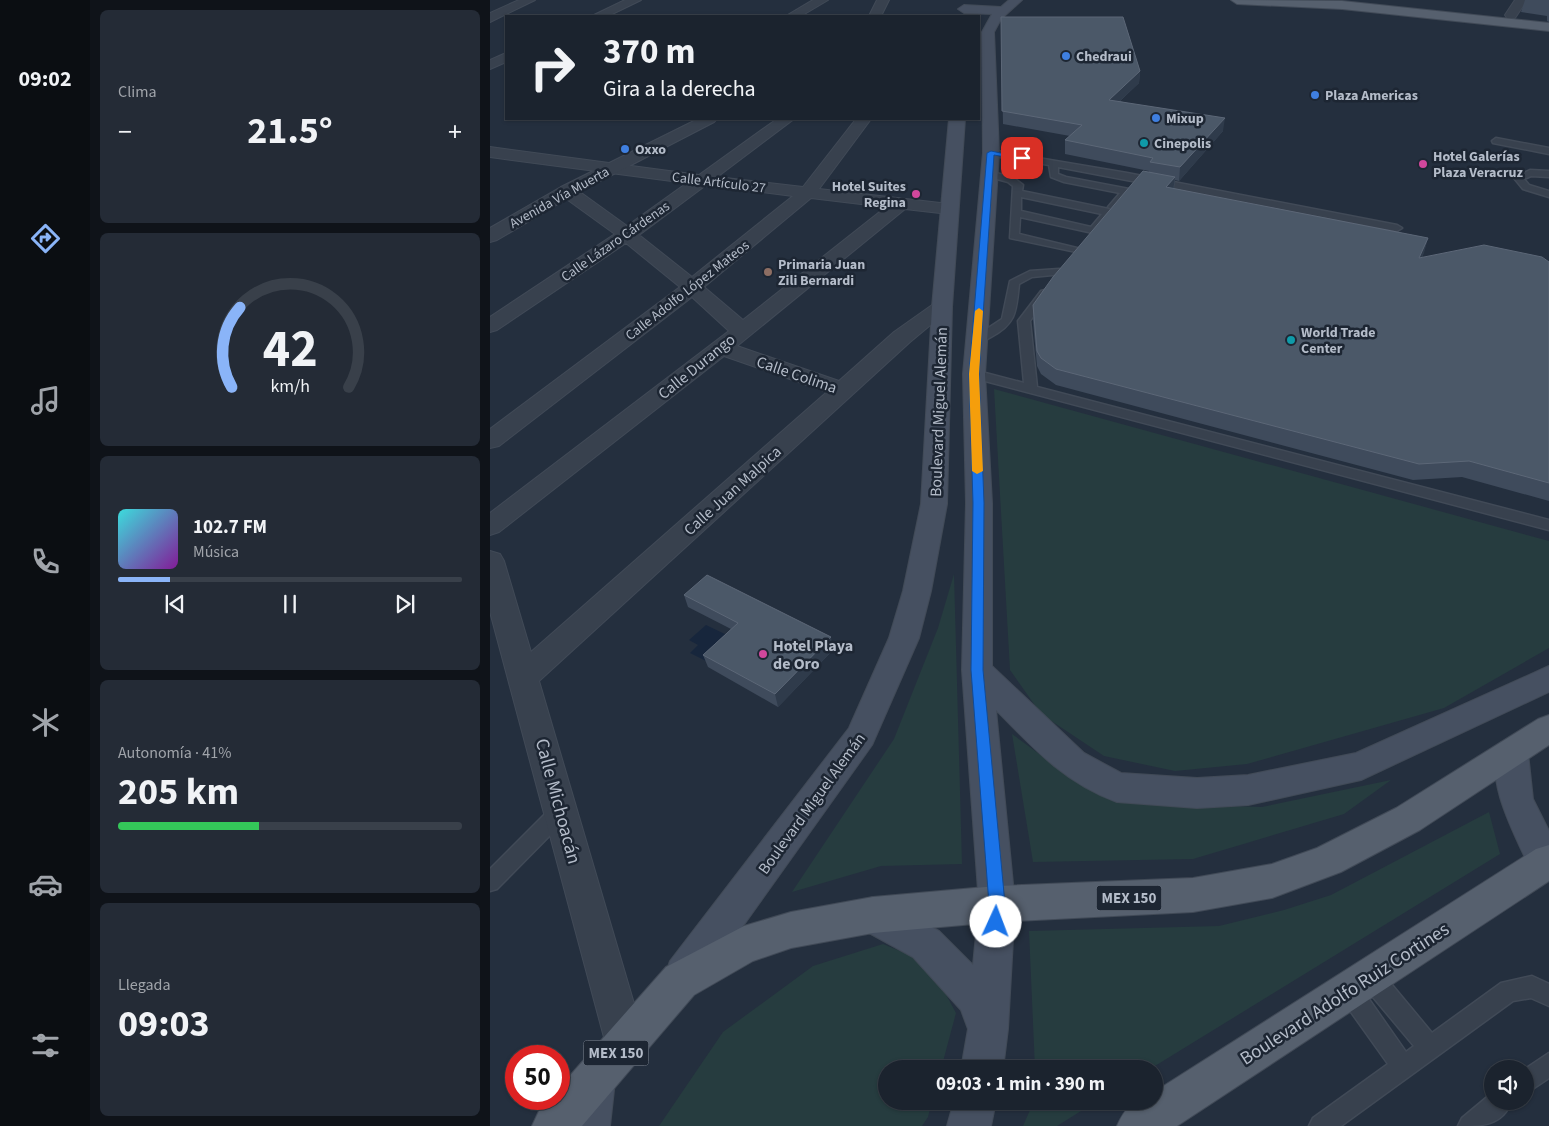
<!DOCTYPE html>
<html lang="es">
<head>
<meta charset="utf-8">
<style>
  :root { --surface:#1b232e; --page:#242b36; --text:#f1f3f6; --muted:#a0a4aa; --line:#39404a; --accent:#8ab4f8 }
  body { margin:0; font-family:"Source Sans 3",sans-serif; background:var(--page); color:var(--text); height:100vh; display:flex; flex-direction:column; font-size:19px; white-space:nowrap }
  * { box-sizing:border-box; margin:0 }
  p { font-size:16px; color:var(--muted) }
  .icon { flex:none; width:28px; height:28px; fill:none; stroke:currentColor; stroke-width:2; stroke-linecap:round; stroke-linejoin:round }
  .map { position:relative; flex:1; overflow:hidden }
  .drawer { display:flex; flex-direction:column; gap:10px; padding:10px; background:#0f1319; width:400px }
  .drawer>* { flex:none }
  .hud { position:absolute; left:15px; top:15px; width:475px; height:105px; border-radius:0px; box-shadow:0 1px 4px #0004,0 0 0 1px var(--line); background:#1b232e; color:var(--text); overflow:hidden }
  .tools { position:absolute; left:994px; top:1060px; display:grid; gap:10px }
  .tools a { display:grid; place-items:center; width:50px; height:50px; border-radius:50%; background:var(--surface); box-shadow:0 1px 4px #0004,0 0 0 1px var(--line); font-size:25px }
  .speed { position:absolute; left:15px; top:1045px; display:flex; gap:10px; font-size:25px; font-weight:700; text-align:center }
  .speed>* { display:grid; place-content:center; width:65px; height:65px; border-radius:50%; background:var(--surface); box-shadow:0 1px 4px #0004,0 0 0 1px var(--line); line-height:1 }
  .speed .limit { border:8px solid #d22; background:#fff; color:#111 }
  .pin { position:absolute; display:grid; place-items:center; width:42px; height:42px; color:#fff; margin:-21px; border-radius:10px; box-shadow:0 2px 8px #0006 }
  .me { position:absolute; width:55px; margin:-28px; rotate:2deg; stroke-linejoin:round; filter:drop-shadow(0 0 4px #0008) }
  .turn { display:flex; align-items:center; gap:18px; height:105px; padding:0 15px; font-size:22px }
  .turn .icon { width:65px; height:65px; stroke-width:2.5 }
  .turn b { display:block; font-size:35px; line-height:42px }
  .big { font-size:38px; font-weight:700; line-height:1.1 }
  .drawer .card { flex:1; display:flex; flex-direction:column; justify-content:center; gap:8px; min-width:0; padding:0 18px; border-radius:8px; background:var(--page) }
  .drawer .dial { align-items:center; gap:0 }
  .dial svg { height:130px; overflow:visible; fill:none; stroke:var(--line); stroke-width:7; stroke-linecap:round; text-anchor:middle }
  .dial text { fill:var(--text); stroke:none }
  .song { display:flex; align-items:center; gap:15px }
  .cover { width:60px; height:60px; border-radius:8px; background:linear-gradient(135deg,hsl(180 70% 55%),hsl(290 70% 35%)) }
  .played { height:5px; border-radius:2px; background:linear-gradient(90deg,var(--accent) 15%,var(--line) 15%) }
  .keys { display:flex; justify-content:space-around; direction:ltr }
  .heat { display:flex; justify-content:space-between; align-items:center; font-size:28px; direction:ltr }
  .charge { height:8px; border-radius:4px; background:linear-gradient(90deg,#34c759 41%,var(--line) 0) }
  .trip { position:absolute; left:388px; top:1060px; width:285px; height:50px; border-radius:25px; background:var(--surface); box-shadow:0 1px 4px #0004,0 0 0 1px var(--line); font-weight:700; line-height:50px; text-align:center }
  main { display:flex; flex:1; min-height:0 }
  .tab-bar { display:flex; flex-direction:column; width:90px; justify-content:space-around; align-items:center; background:#0b0e12; color:var(--muted) }
  .tab-bar .icon { width:35px; height:35px }
  .tab-bar .selected { color:var(--accent) }
  .tab-bar b { font-size:22px; color:var(--text) }
  .map>svg:first-child { display:block }
</style>
</head>
<body>
<main>
<nav class="tab-bar">
<b>09:02</b>
<svg class="icon selected" aria-label="directions" viewBox="0 0 24 24"><path d="M12 3l9 9-9 9-9-9zM9 14v-3h6M13 9l2 2-2 2"/></svg>
<svg class="icon" aria-label="music" viewBox="0 0 24 24"><path d="M9 18V5l10-2v13"/><circle cx="6" cy="18" r="3"/><circle cx="16" cy="16" r="3"/></svg>
<svg class="icon" aria-label="phone" viewBox="0 0 24 24"><path d="M5 4h4l2 5-3 2q2 4 5 5l2-3 5 2v4C11 20 4 13 5 4z"/></svg>
<svg class="icon" aria-label="climate" viewBox="0 0 24 24"><path d="M12 3v18M4 7l16 10M4 17L20 7"/></svg>
<svg class="icon" aria-label="car" viewBox="0 0 24 24"><path d="M5 17H2v-5l4-1 3-4h7l3 4 3 1v5h-3M9 17h6M6 11h13"/><circle cx="7" cy="17" r="2"/><circle cx="17" cy="17" r="2"/></svg>
<svg class="icon" aria-label="filters" viewBox="0 0 24 24"><path d="M4 7h16M4 17h16"/><circle cx="9" cy="7" r="2"/><circle cx="15" cy="17" r="2"/></svg>
</nav>
<section class="drawer">
<div class="card"><p>Clima</p>
<div class="heat"><a>−</a><b class="big">21.5°</b><a>+</a></div>
</div>
<div class="card dial"><svg viewBox="0 0 100 80">
<path d="M14 69A42 42 0 1 1 86 69"/>
<path d="M14 69A42 42 0 0 1 19 20" stroke="#8ab4f8"/>
<text x="50" y="56" font-size="32" font-weight="700">42</text>
<text x="50" y="72" font-size="11">km/h</text>
</svg></div>
<div class="card">
<div class="song"><i class="cover"></i><div><b>102.7 FM</b><p>Música</p></div></div>
<div class="played"></div>
<div class="keys"><svg class="icon" aria-label="previous" viewBox="0 0 24 24"><path d="M18 5L8 12l10 7zM5 5v14"/></svg><svg class="icon" aria-label="pause" viewBox="0 0 24 24"><path d="M8 5v14M16 5v14"/></svg><svg class="icon" aria-label="next" viewBox="0 0 24 24"><path d="M6 5l10 7-10 7zM19 5v14"/></svg></div>
</div>
<div class="card"><p>Autonomía · 41%</p><b class="big">205 km</b><div class="charge"></div></div>
<div class="card"><p>Llegada</p><b class="big">09:03</b></div>
</section>
<div class="map">
<svg width="1059" height="1126" viewBox="0 0 1059 1126">
  <rect width="100%" height="100%" fill="#242f3e"/>
  <g fill="#263c3f">
    <polygon points="504,389 1059,541 1059,648 954,708 757,764 685,771 614,756 551,714 520,670"/>
    <polygon points="464,574 472,864 391,866 302,892 404,739 448,628"/>
    <polygon points="522,734 592,785 671,804 772,807 901,780 854,814 703,859 543,862"/>
    <polygon points="999,812 1010,854 660,1069 545,1069 539,931 729,926 794,910 841,895"/>
    <polygon points="393,944 439,963 466,1013 451,1069 396,1069 396,1101 442,1101 438,1117 432,1126 169,1126 233,1032 323,966"/>
    <polygon points="544,1101 607,1101 567,1126 533,1126"/>
  </g>
  <polygon fill="#17263c" points="216,625 241,637 216,661 200,653 208,645 199,640"/>
  <g fill="none" stroke-linecap="round" stroke-linejoin="round">
    <g stroke="#414a57" stroke-width="3">
      <g id="service">
        <polygon points="1006,138 1059,148 1059,154 1003,143 1002,141"/>
        <path d="M501,150L637,173L907,225L912,228L907,231L568,167V174L576,177L639,189C640,195 630,208 623,210L618,207L630,193L574,182L561,177L559,165L498,155L497,153Z"/>
        <polygon points="1040,170 1059,171 1059,177 1041,176 1034,179 1039,185 1059,191 1059,197 1033,189 1024,178"/>
        <path d="M499,171L524,178L533,185L532,191L619,209L624,212L607,232L603,233L530,217L529,234L591,249V253L520,238L523,186L518,182L496,176L494,174ZM531,197L612,214L601,227L531,211Z"/>
        <path d="M569,269L573,270V274L542,277L529,284C526,311 527,323 501,337C495,340 490,344 483,342V338L512,319L520,281L540,271Z"/>
        <polygon points="555,290 560,293 540,321 547,387 1059,520 1059,530 480,377 478,374 480,371 484,370 534,383 528,321 551,291"/>
        <polygon points="70,804 77,806 79,812 77,818 7,889 0,891 0,869 63,806"/>
        <polygon points="880,965 888,968 942,1033 1011,983 1042,976 1059,984 1059,1006 1041,998 1023,1001 851,1126 819,1126 823,1118 898,1064 851,998 848,990 851,982 859,979 867,982 916,1052 924,1046 872,984 869,976 872,968"/>
        <polygon points="1059,1053 1059,1078 1035,1094 1035,1069"/>
        <path d="M1002,1093V1101H1022C1012,1126 992,1126 968,1126L972,1118Z"/>
      </g>
    </g>
    <g stroke="#414a57" stroke-width="2">
      <g id="minor">
        <polygon points="29,0 45,0 0,22 0,13"/>
        <polygon points="135,0 151,0 118,16 102,16"/>
        <polygon points="323,0 338,0 311,16 296,16"/>
        <polygon points="1025,0 1037,0 1025,18 1017,18 1015,15"/>
        <polygon points="16,53 16,62 0,69 0,60"/>
        <path d="M287,119H304L227,177L313,187L366,119H381L329,189L459,204L465,205L468,209L465,213L459,214L415,209L247,346L349,381L404,332L445,303L452,301L459,303L462,307L420,342L49,681L155,1041L149,1055L135,1061L121,1055L115,1041L0,612V551L10,554L14,561L41,652L337,392L234,356L9,532L0,535V513L239,331L202,297L9,446L0,448V429L190,287L136,243L7,330L0,332V317L125,234L71,195L68,191L71,187H83L137,226L197,183L0,157V147L209,175ZM216,185L303,196L202,277L149,235ZM321,198L396,207L253,320L214,287Z"/>
      </g>
    </g>
    <g stroke="#414a57" stroke-width="2">
      <g id="tertiary">
        <polygon points="387,0 399,0 391,16 379,16"/>
        <polygon points="208,119 227,119 224,122 83,195 7,240 0,242 0,228 71,187"/>
      </g>
    </g>
    <g stroke="#414a57" stroke-width="2">
      <g id="secondary">
        <path d="M519,0H532L511,19L504,32L509,153L495,374L502,503V666L594,753L631,773L707,778L758,775L866,753L1059,666V692L871,780L758,805L707,808L627,802C575,783 544,749 506,710L525,904L518,1029L513,1069H471L478,1029L471,1010L423,957L370,928L364,915L370,902L383,897L449,931L483,965L489,904L472,670L476,503L473,374L493,153L492,32L502,14L474,13L468,9L474,5L511,7Z"/>
        <polygon points="459,119 475,119 462,307 457,504 441,591 429,638 382,745 208,989 194,994 180,989 175,975 180,961 359,728 399,638 413,591 431,504 442,307"/>
        <path d="M1022,739L1034,743L1038,753L1043,799L1059,831V878L1056,880L1043,875C1028,840 992,780 1010,743Z"/>
        <polygon points="104,1060 119,1066 125,1081 120,1126 76,1126 83,1081 89,1066"/>
        <polygon points="464,1101 506,1101 501,1126 457,1126"/>
      </g>
    </g>
    <g stroke="#414a57" stroke-width="2">
      <g id="primary">
        <polygon points="741,0 852,1 1059,23 1059,31 852,9 747,4"/>
        <polygon points="1059,715 1059,745 930,830 851,872 782,898 703,912 507,922 383,933 301,948 263,961 204,995 92,1126 42,1126 49,1111 59,1099 69,1099 69,1088 176,967 254,926 301,912 383,897 507,886 703,878 782,864 827,848 906,808 1048,719"/>
        <path d="M1059,845V881L687,1126H627C636,1106 642,1101 664,1101V1092L1046,849Z"/>
      </g>
    </g>
    <use href="#service" fill="#38414e" fill-rule="evenodd"/>
    <use href="#minor" fill="#38414e" fill-rule="evenodd"/>
    <use href="#tertiary" fill="#38414e" fill-rule="evenodd"/>
    <use href="#secondary" fill="#465061" fill-rule="evenodd"/>
    <use href="#primary" fill="#56606e" fill-rule="evenodd"/>
  </g>
  <g fill="#3f4b5c">
    <polygon points="1035,0 1059,0 1059,22 1057,21 1057,16 1031,12"/>
    <polygon points="511,17 650,71 649,83 630,101 733,131 689,181 685,180 684,189 938,238 932,258 1059,262 1059,501 972,477 923,480 566,385 551,374 547,366 543,321 543,305 659,171 575,154 575,140 580,136 513,124"/>
    <polygon points="194,595 343,650 288,707 218,667 213,655 241,629 198,607"/>
  </g>
  <g fill="#2f3b4b">
    <polygon points="650,71 649,83 618,112 619,100"/>
    <polygon points="735,118 733,131 689,181 690,167"/>
    <polygon points="685,177 683,191 676,187"/>
    <polygon points="938,238 934,253 925,273 929,258"/>
    <polygon points="341,637 343,650 288,707 285,694"/>
  </g>
  <g fill="#4b5868" stroke="#5c6777">
    <polygon points="511,17 633,17 650,71 619,100 735,118 690,167 660,162 663,158 575,140 592,125 512,111"/>
    <polygon points="653,171 685,177 676,187 938,238 929,258 994,245 1052,257 1059,262 1059,483 979,461 929,464 566,369 551,358 547,351 543,305 563,277"/>
    <polygon points="217,575 341,637 285,694 213,655 248,623 194,595"/>
  </g>
  <polygon fill="#1a73e8" stroke="#114b97" points="501,151 535,158 532,160 504,155 489,374 494,503 493,670 515,904 511,927 506,929 500,927 498,922 499,904 481,670 483,503 479,374 497,153"/>
  <polygon fill="#f59e0b" points="489,308 493,311 489,374 493,471 487,474 482,471 479,374 485,311"/>
  <g fill="#3f7fe0" stroke="#1d2633" stroke-width="2">
    <circle cx="576" cy="56" r="5"/>
    <circle cx="825" cy="95" r="5"/>
    <circle cx="666" cy="118" r="5"/>
    <circle cx="135" cy="149" r="5"/>
  </g>
  <g fill="#0f9aa8" stroke="#1d2633" stroke-width="2">
    <circle cx="654" cy="143" r="5"/>
    <circle cx="801" cy="340" r="5"/>
  </g>
  <g fill="#d1479c" stroke="#1d2633" stroke-width="2">
    <circle cx="933" cy="164" r="5"/>
    <circle cx="426" cy="194" r="5"/>
    <circle cx="273" cy="654" r="5"/>
  </g>
  <circle fill="#8d6e63" stroke="#1d2633" stroke-width="2" cx="278" cy="272" r="5"/>
  <g text-anchor="middle" stroke-width="5" stroke-linejoin="round" paint-order="stroke">
    <g font-size="14" font-weight="bold" fill="#b4bcc9" stroke="#1d2633" text-anchor="start">
      <text x="586" y="61">Chedraui</text>
      <text x="835" y="100">Plaza Americas</text>
      <text x="676" y="123">Mixup</text>
      <text x="664" y="148">Cinepolis</text>
      <text x="145" y="154">Oxxo</text>
      <text x="943" y="161">Hotel Galerías<tspan x="943" dy="16">Plaza Veracruz</tspan></text>
      <text x="416" y="191" text-anchor="end">Hotel Suites<tspan x="416" dy="16">Regina</tspan></text>
      <text x="288" y="269">Primaria Juan<tspan x="288" dy="16">Zili Bernardi</tspan></text>
      <text x="811" y="337">World Trade<tspan x="811" dy="16">Center</tspan></text>
    </g>
    <g font-size="14" fill="#b4bcc9" stroke="#1d2633">
      <text transform="translate(229 182) rotate(7)" y="5">Calle Artículo 27</text>
      <text transform="translate(69 197) rotate(-29)" y="5">Avenida Vía Muerta</text>
      <text transform="translate(125 241) rotate(-35)" y="5">Calle Lázaro Cárdenas</text>
      <text transform="translate(197 290) rotate(-38)" y="5">Calle Adolfo López Mateos</text>
    </g>
    <g fill="#1d2633" stroke="#878f9c" stroke-width="1">
      <rect x="606.5" y="885.5" width="65" height="25" rx="4"/>
      <rect x="93.5" y="1040.5" width="65" height="25" rx="4"/>
    </g>
    <g font-size="15" font-weight="bold" fill="#b4bcc9">
      <text x="639" y="903">MEX 150</text>
      <text x="126" y="1058">MEX 150</text>
    </g>
    <g font-size="16" fill="#b4bcc9" stroke="#1d2633">
      <text transform="translate(206 366) rotate(-39)" y="6">Calle Durango</text>
      <text transform="translate(307 374) rotate(19)" y="6">Calle Colima</text>
      <text transform="translate(448 412) rotate(-88)" y="6">Boulevard Miguel Alemán</text>
      <text transform="translate(242 490) rotate(-42)" y="6">Calle Juan Malpica</text>
      <text transform="translate(321 803) rotate(-54)" y="6">Boulevard Miguel Alemán</text>
    </g>
    <g font-size="16" font-weight="bold" fill="#b4bcc9" stroke="#1d2633" text-anchor="start">
      <text x="283" y="651">Hotel Playa<tspan x="283" dy="18">de Oro</tspan></text>
    </g>
    <g font-size="19" fill="#b4bcc9" stroke="#1d2633">
      <text transform="translate(69 801) rotate(75)" y="7">Calle Michoacán</text>
      <text transform="translate(854 993) rotate(-33)" y="7">Boulevard Adolfo Ruiz Cortines</text>
    </g>
  </g>
</svg>
<div class="tools">
<a><svg class="icon" aria-label="sound" viewBox="0 0 24 24"><path d="M4 9h4l5-4v14l-5-4H4zM17 9q2 3 0 6"/></svg></a>
</div>
<div class="speed"><div class="limit">50</div></div>
<div class="pin" style="left:532px;top:158px;background:#d93025"><svg class="icon" aria-label="arrive" viewBox="0 0 24 24"><path d="M6 21V4h12l-3 4 3 4H6"/></svg></div>
<svg class="me" style="left:506px;top:922px" viewBox="-20 -20 40 40"><circle r="19" fill="#fff"/><path d="M0-13L10 11 0 6-10 11z" fill="#1a73e8"/></svg>
<div class="trip">09:03 · 1 min · 390 m</div>
<div class="hud">
<div class="turn"><svg class="icon" aria-label="right" viewBox="0 0 24 24"><path d="M7 20v-9h11M14 6l5 5-5 5"/></svg><div><b>370 m</b>Gira a la derecha</div></div>
</div>
</div>
</main>
</body>
</html>
